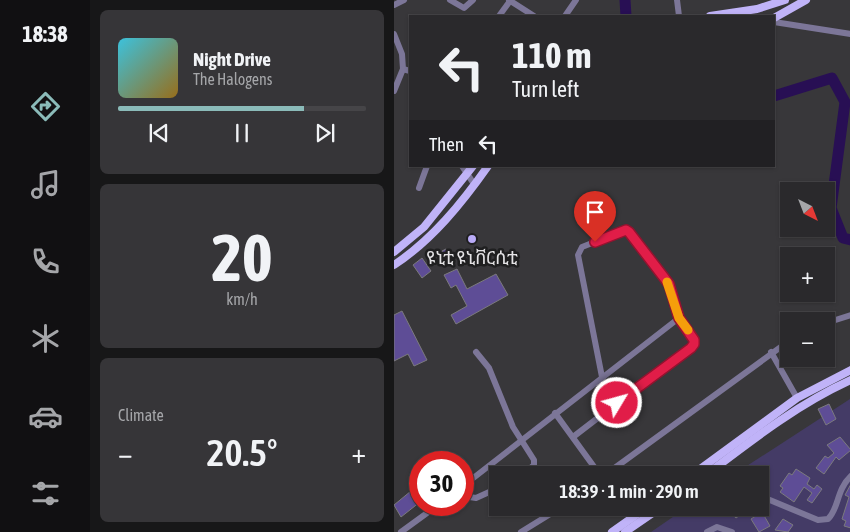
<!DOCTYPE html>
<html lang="en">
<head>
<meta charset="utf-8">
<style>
  :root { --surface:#2a292c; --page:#363538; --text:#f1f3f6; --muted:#a5a6a9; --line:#464548; --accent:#8bbbb9 }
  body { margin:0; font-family:"Asap Condensed","Noto Sans Ethiopic",sans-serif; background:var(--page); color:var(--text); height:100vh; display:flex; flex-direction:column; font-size:19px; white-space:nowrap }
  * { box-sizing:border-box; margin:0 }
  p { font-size:16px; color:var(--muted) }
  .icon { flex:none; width:28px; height:28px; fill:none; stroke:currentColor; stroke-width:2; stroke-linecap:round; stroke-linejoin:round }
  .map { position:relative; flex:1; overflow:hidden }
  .sheet { display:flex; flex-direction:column; gap:10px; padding:10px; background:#171718; width:304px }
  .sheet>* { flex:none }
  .hud { position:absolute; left:15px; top:15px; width:366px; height:152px; border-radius:0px; box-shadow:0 1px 4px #0004,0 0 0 1px var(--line); background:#2a292c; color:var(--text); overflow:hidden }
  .needle { width:32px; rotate:138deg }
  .controls { position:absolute; left:386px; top:182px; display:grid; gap:10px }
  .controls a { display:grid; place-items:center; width:55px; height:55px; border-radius:0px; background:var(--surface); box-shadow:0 1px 4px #0004,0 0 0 1px var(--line); font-size:25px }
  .speed { position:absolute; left:15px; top:451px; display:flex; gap:10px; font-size:25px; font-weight:700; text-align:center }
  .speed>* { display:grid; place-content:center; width:65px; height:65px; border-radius:50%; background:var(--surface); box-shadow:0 1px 4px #0004,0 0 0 1px var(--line); line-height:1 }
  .speed .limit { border:8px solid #d22; background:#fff; color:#111 }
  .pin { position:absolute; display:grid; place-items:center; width:42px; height:42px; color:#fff; margin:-51px -21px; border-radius:50% 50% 50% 0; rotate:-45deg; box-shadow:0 0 5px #0007 }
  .pin .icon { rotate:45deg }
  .me { position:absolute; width:55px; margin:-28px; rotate:53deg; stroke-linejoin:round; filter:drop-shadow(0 0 4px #0008) }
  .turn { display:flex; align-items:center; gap:18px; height:105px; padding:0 20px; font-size:22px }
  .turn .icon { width:65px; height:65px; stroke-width:2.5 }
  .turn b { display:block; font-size:35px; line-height:42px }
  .then { display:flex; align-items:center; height:48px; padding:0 20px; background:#0003; gap:10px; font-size:19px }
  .big { font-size:38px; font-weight:600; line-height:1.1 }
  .sheet .card { flex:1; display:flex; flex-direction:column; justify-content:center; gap:8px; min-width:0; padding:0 18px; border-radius:8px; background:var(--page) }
  .sheet .dial { align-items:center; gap:0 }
  .dial b { font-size:65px; line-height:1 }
  .song { display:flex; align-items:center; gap:15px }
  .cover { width:60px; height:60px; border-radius:8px; background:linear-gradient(135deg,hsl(190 70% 55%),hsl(40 70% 35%)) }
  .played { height:5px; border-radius:2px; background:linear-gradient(90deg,var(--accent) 75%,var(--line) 75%) }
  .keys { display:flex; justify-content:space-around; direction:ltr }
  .heat { display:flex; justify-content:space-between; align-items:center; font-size:28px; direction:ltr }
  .trip { position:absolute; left:95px; top:466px; width:280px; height:50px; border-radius:0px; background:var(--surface); box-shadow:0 1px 4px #0004,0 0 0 1px var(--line); font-weight:600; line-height:50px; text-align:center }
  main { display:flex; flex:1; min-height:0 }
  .menu { display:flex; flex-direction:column; width:90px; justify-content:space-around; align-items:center; background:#111012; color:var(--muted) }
  .menu .icon { width:35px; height:35px }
  .menu .active { color:var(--accent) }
  .menu b { font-size:22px; color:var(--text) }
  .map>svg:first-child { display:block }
</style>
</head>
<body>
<main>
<nav class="menu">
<b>18:38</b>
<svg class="icon active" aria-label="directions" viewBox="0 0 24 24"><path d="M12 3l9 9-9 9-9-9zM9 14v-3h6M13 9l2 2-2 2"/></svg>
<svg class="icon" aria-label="music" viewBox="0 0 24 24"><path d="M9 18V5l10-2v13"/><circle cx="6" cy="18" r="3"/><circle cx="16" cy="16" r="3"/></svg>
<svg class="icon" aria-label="phone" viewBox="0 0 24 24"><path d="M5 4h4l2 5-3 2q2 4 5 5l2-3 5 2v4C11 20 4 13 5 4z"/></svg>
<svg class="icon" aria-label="climate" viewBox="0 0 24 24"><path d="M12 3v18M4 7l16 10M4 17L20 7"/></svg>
<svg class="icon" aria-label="car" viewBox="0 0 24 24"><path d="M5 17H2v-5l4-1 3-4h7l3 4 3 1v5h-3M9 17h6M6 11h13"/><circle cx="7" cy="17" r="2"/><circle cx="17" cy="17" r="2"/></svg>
<svg class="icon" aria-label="filters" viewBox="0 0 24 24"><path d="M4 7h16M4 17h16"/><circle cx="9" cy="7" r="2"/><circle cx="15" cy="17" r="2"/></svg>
</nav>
<section class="sheet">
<div class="card">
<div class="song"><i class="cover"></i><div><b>Night Drive</b><p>The Halogens</p></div></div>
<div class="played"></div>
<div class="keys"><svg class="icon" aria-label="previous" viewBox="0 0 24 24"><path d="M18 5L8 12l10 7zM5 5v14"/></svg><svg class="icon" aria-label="pause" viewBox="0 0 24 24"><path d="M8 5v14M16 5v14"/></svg><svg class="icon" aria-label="next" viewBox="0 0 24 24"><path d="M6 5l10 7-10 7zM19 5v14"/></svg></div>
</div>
<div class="card dial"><b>20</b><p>km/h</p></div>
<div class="card"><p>Climate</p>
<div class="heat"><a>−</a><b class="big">20.5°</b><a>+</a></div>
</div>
</section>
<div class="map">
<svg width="457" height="532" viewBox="0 0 457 532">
  <rect width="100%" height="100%" fill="#38373a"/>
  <polygon fill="#443b66" points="456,399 456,532 257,532 292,508 366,508 366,475 339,475"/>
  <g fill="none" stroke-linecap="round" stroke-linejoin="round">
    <g stroke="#280f54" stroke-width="11">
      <polyline points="231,0 232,16"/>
      <polyline points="380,96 438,78 451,102 437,208 449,238 457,240"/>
    </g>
  </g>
  <g fill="#5e4d96" stroke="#7b7a7d">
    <polygon points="52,249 60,264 56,266 48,251"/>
    <polygon points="28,258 37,271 28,278 19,265"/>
    <polygon points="63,269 73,289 102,274 114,295 62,324 57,315 73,306 62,285 57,288 50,275"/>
    <polygon points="8,311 33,360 20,366 14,354 0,361 0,315"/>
    <polygon points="435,404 442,419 432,425 424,409"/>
    <polygon points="446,437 457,450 445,460 442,457 430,474 422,468 431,456 434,458 440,453 433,445"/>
    <polygon points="402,469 416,478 413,484 420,489 423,485 428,489 418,503 413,500 418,493 410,487 400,502 386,492 389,488 386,486 395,473 398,475"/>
    <polygon points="457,484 457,528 450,526 452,521 448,519 455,497 451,495"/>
    <polygon points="17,491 26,502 7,517 0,505"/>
    <polygon points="331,508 351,508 349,513 342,518"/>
    <polygon points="368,512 376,526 365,532 357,519"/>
    <polygon points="389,519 399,525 394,532 381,530"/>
  </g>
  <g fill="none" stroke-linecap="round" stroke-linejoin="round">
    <g stroke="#7c7698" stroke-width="6">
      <polyline points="56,0 70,8 79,0"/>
      <polyline points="115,0 140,16"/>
      <polyline points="283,0 285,16"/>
      <polyline points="0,5 10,0"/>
      <polyline points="105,16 116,1"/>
      <polyline points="171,16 182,0"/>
      <polyline points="380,22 457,34"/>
      <polyline points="0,34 8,54 9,69 16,71"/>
      <polyline points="0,91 9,69"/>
      <polyline points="68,166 80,184"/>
      <polyline points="25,188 33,166"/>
      <polyline points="432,323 457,315"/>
      <polyline points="82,352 95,368 119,427 140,460 140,465 128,475"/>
      <polyline points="377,352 403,398"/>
      <polyline points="161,413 206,475"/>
      <polyline points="179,437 300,344 300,340 285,318 275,284 231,230 188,247 184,255 208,377"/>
      <polyline points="211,475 395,341"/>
      <polyline points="69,486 285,318"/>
      <polyline points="69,496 82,498 104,488"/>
      <path d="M366,496L424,520L434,519C445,509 442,490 457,476"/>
      <polyline points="231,508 241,521"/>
      <polyline points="7,532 44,505"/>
      <polyline points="127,532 166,508"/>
      <polyline points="313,532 323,527 338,532"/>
    </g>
    <g stroke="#c0b3f8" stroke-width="8">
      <polyline points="316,16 363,9 391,0"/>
      <polyline points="380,18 412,0"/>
      <polyline points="0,252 30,227 79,166"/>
      <path d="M0,265C38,240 68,203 94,166"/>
      <polyline points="298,475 403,398 457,370"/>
      <path d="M312,475C358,440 404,404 457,380"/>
      <polyline points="218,532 252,508"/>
      <polyline points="231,532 266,508"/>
    </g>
  </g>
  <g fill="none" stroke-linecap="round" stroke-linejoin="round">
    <g stroke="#92132f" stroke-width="12">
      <polyline id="route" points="201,242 232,230 235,232 275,284 285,318 300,340 300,344 297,348 223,403"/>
    </g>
    <use href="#route" stroke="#e11d48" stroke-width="9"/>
    <polyline stroke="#f59e0b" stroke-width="9" points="273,282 285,318 294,330"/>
  </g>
  <circle fill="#b9abf7" stroke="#1f1f20" stroke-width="2" cx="78" cy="239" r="5"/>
  <g text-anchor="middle" stroke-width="5" stroke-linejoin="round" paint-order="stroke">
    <g font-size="18" fill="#e4e3e5" stroke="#1f1f20">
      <text x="78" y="264">ዩኒቲ ዩኒቨርሲቲ</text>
    </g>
  </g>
</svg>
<div class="controls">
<a><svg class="needle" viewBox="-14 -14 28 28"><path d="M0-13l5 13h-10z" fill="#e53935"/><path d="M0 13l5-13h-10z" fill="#a5a6a9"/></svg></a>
<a>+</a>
<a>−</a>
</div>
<div class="speed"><div class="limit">30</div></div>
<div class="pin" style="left:201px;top:242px;background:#d93025"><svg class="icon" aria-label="arrive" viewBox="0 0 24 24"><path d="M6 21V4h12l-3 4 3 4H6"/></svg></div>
<svg class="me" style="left:223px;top:403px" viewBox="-20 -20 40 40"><circle r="17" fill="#e11d48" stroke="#fff" stroke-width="3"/><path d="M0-11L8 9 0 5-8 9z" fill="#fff"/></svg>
<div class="trip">18:39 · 1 min · 290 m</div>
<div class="hud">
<div class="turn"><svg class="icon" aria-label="left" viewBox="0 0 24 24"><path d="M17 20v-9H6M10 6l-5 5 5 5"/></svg><div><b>110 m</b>Turn left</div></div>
<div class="then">Then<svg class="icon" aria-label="left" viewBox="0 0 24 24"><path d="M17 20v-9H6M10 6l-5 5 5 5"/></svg></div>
</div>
</div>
</main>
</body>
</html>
